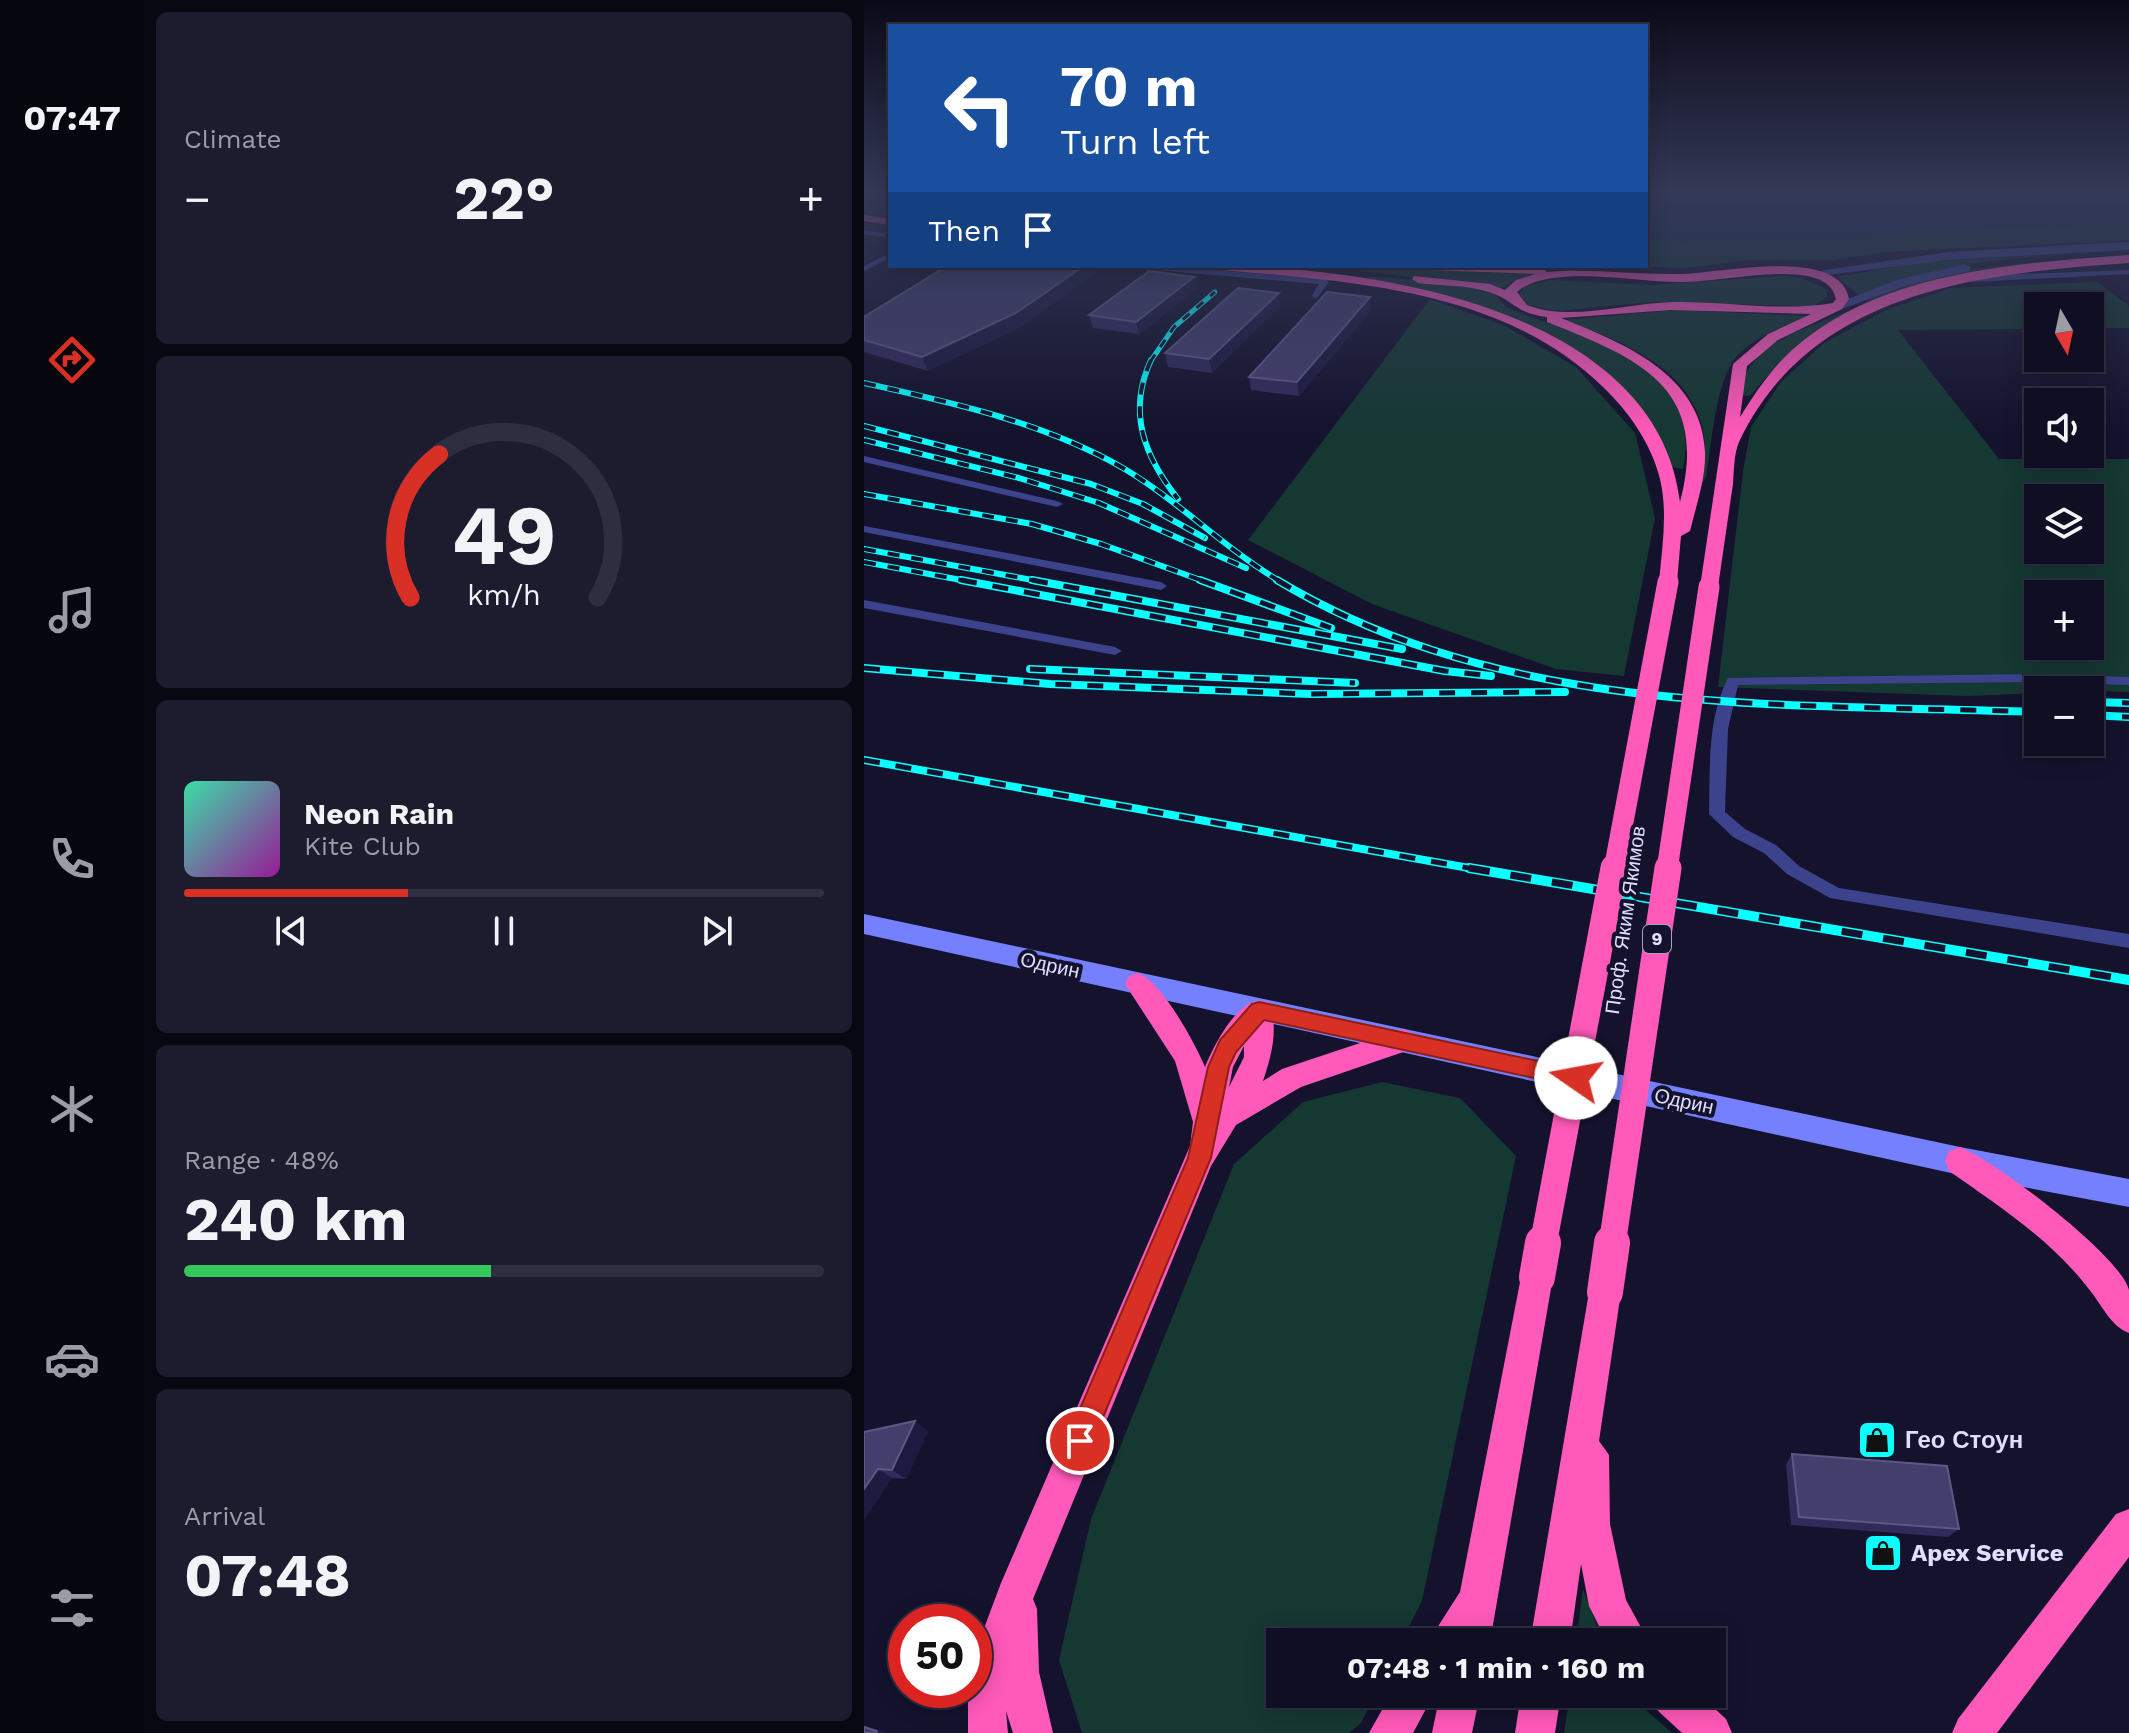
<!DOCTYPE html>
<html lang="en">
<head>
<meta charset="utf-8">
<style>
  :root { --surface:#0f0e22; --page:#1d1c2f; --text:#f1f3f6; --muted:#9b9ca5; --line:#2f2e40; --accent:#d93025 }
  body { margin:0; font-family:"Work Sans",sans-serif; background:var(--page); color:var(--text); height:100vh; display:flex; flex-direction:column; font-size:30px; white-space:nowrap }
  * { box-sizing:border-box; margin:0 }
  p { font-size:26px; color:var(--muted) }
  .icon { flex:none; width:44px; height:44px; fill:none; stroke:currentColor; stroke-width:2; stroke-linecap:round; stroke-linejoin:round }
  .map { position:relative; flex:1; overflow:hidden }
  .details { display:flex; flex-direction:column; gap:12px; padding:12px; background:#080813; width:720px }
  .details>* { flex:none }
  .guide { position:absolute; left:24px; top:24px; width:760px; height:244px; border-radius:0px; box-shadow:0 4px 20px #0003,0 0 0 2px var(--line); background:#1a4fa0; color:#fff; overflow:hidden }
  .needle { width:52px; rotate:171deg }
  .controls { position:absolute; left:1160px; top:292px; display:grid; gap:16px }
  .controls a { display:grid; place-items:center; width:80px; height:80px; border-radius:0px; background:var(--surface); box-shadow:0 4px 20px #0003,0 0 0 2px var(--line); font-size:40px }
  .speed { position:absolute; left:24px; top:1604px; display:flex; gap:16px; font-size:40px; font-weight:700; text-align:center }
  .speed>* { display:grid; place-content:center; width:104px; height:104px; border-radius:50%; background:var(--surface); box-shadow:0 4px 20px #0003,0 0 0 2px var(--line); line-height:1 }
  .speed .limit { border:12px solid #d22; background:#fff; color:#111 }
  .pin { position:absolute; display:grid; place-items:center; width:68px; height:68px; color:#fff; margin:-34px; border:4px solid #fff; border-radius:50%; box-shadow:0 2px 8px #0007 }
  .me { position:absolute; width:88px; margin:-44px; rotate:282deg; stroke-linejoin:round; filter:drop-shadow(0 0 6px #0008) }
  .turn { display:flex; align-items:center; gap:28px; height:168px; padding:0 40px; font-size:36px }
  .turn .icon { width:104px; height:104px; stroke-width:2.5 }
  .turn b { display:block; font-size:56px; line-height:68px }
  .then { display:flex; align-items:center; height:76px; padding:0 40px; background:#0003; gap:16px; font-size:30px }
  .big { font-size:60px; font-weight:700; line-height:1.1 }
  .details .widget { flex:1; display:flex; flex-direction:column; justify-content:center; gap:12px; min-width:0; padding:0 28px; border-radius:12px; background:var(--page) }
  .details .dial { align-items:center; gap:0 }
  .dial svg { height:208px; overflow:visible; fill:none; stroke:var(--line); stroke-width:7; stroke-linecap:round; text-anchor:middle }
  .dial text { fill:var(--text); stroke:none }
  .song { display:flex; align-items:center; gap:24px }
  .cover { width:96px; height:96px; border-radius:12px; background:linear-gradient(135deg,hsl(160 70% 55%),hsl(300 70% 35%)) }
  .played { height:8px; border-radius:4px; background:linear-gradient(90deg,var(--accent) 35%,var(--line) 35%) }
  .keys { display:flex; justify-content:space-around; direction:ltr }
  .heat { display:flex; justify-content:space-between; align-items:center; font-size:44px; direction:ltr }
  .charge { height:12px; border-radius:6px; background:linear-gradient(90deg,#34c759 48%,var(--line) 0) }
  .trip { position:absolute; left:402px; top:1628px; width:460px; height:80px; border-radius:0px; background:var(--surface); box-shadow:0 4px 20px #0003,0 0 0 2px var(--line); font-weight:700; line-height:80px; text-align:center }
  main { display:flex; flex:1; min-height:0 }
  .dock { display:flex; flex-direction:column; width:144px; justify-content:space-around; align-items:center; background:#06060e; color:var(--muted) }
  .dock .icon { width:56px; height:56px }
  .dock .active { color:var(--accent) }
  .dock b { font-size:36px; color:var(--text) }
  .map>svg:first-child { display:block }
</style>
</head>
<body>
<main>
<nav class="dock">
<b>07:47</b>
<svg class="icon active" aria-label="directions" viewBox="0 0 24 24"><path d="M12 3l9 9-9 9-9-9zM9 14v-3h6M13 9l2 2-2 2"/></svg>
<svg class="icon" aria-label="music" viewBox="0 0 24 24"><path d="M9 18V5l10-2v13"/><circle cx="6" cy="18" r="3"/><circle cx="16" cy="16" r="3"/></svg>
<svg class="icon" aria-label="phone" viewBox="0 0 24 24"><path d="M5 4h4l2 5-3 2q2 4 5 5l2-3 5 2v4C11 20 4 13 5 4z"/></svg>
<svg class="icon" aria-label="climate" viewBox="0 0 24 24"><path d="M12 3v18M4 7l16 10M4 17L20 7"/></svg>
<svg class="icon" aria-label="car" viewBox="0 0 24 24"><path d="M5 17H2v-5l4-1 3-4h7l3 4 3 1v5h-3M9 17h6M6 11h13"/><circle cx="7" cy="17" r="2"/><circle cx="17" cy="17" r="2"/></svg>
<svg class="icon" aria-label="filters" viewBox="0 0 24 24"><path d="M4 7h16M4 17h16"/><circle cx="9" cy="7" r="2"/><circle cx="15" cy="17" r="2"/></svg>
</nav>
<section class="details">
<div class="widget"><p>Climate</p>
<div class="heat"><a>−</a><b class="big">22°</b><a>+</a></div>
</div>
<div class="widget dial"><svg viewBox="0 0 100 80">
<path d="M14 69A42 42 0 1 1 86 69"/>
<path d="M14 69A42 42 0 0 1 25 14" stroke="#d93025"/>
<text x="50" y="56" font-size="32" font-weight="700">49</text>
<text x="50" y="72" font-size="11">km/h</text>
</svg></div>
<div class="widget">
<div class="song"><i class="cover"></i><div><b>Neon Rain</b><p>Kite Club</p></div></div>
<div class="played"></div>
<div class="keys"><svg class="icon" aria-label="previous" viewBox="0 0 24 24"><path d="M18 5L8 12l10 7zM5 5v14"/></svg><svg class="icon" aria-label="pause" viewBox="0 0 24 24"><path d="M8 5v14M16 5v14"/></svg><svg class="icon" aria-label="next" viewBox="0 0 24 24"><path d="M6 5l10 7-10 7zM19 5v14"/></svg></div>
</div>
<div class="widget"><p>Range · 48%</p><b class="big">240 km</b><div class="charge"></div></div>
<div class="widget"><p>Arrival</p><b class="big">07:48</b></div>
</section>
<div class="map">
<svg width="1265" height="1733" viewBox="0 0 1265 1733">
  <rect width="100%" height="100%" fill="#14122d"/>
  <g fill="#153833" fill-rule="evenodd">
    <polygon points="1265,224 1265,240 1022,252 970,260 884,260 822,268 743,266 782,266 782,241 951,240 1149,227"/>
    <polygon points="1265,251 1151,258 1086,267 994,295 973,277 1059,262"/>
    <path d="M1210,260L1082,281L943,341L912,366L886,396L877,395C881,343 939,330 980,313C999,305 1015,293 1035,287C1091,269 1152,262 1210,260Z"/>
    <polygon points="469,268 659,272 674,274 650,280 639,288"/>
    <polygon points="921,276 940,279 963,290 963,297 950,306 785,302 695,311 664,305 655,294 660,287 686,280 788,285"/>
    <path d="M501,277C519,275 615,286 629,293C635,296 636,302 641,306C647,310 657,313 664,316C736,342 840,370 819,469L808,467C766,373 681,322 585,297C559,290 524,288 501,277Z"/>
    <path d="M1234,282L1265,306V328H1226V306H1174V329L1034,330L1135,459H1265V692L1174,690V693L1104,696L854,687L879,471L887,427L917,382L960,343L1022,310L1088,288ZM1174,498H1226V550H1174ZM1174,594H1226V646H1174Z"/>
    <polygon points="566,299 641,326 712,367 771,433 791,518 760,676 692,669 508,604 384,540"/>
    <path d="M813,310L944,316C919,327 891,336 873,356C851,381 848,444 842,477L836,488C837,472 842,454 840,438C832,369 756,340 700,320Z"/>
    <polygon points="518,1082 596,1098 652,1156 558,1601 537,1642 416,1642 416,1694 512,1694 497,1723 485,1733 218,1733 195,1660 227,1519 370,1164 439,1102"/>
    <polygon points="719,1589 739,1642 712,1642"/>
    <polygon points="706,1694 772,1694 782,1710 808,1733 700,1733"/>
  </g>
  <polygon fill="#0b2a4d" points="782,192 1265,192 1265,224 1149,227 951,240 782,241"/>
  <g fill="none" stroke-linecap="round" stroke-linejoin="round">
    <g fill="#3d428c" fill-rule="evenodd">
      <polygon points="0,230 26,234 26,238 0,234"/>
      <polygon points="26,253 26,258 0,271 0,266"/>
      <polygon points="264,266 298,266 461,279 465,282 452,299 448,296 455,284 268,268"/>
      <polygon points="1265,270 1265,274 1107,282 1103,279 1107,276"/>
      <polygon points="0,456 193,501 199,504 193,507 0,462"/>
      <polygon points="0,526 297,582 303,586 297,590 0,532"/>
      <polygon points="0,600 251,647 258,651 251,655 0,608"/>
      <path d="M1172,674L1265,677V685L1172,682L874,685L864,729L861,812L881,829L912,845L935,866L975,888L1265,934V948L966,898L923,874L900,853L869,837L845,814C846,770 843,718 864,678Z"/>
    </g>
    <g fill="#3d428c" fill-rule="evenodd">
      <polygon points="1265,242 1265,250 1084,260 947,277 941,273 1084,252"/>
      <polygon points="1101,264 1107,268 1105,271 1041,286 978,309 966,306 1033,280"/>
    </g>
    <polygon fill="#7580ff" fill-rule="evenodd" points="0,914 1096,1147 1265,1179 1265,1207 1096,1175 0,934"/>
    <g fill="#ff59b9" fill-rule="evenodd">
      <polygon points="0,215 26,219 26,225 0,221"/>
      <path d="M1265,255V263C1117,273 947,290 875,442C870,453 870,471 869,484C864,518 859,553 854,587L845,593L836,587L869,364L904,334L947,314L807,310L697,318C759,343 838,374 841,452C842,478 832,506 826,531L817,536L813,582L804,588L795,582C798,548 804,513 796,479C787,443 765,412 739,387C639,289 488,282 357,270L351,266C505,266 793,308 816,502C846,387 776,359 683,322V317C652,314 650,300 625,292C603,285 577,286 554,283L548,279L550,276L626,284L641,290L652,280L672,274L566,270L560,266H669L681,267L682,272C727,268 771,275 816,274C853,274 976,245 985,299L978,309L914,340L883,366L876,417C891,393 907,369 928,350C1016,271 1154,263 1265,255ZM913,274C933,274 967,274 972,299L969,303C916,312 863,301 809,302C764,303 706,322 663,305L653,292C685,263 776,283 819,282C850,281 881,275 913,274Z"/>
      <path d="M274,973C298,982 331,1043 341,1067C350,1045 376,992 404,1002C416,1025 407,1058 399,1081L418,1069L538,1029L548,1033L552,1041L548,1049L437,1087L372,1125L347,1166L169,1599L173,1609L175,1672L189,1733H149L142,1711L144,1733H104V1690H110V1655L137,1583L326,1146L329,1122L311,1061L261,984L265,976ZM380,1046V1057L365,1087L369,1067Z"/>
      <path d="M1096,1147C1130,1160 1257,1256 1265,1290C1265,1303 1265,1320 1265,1333C1246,1326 1237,1303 1224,1288C1187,1240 1135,1206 1085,1171L1081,1161L1085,1151Z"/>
      <polygon points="673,1261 684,1266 689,1277 626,1642 564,1642 596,1592 657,1277 662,1266"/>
      <polygon points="741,1276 752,1281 757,1292 735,1441 745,1455 746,1524 762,1600 785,1642 743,1642 725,1606 717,1564 706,1642 666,1642 725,1292 730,1281"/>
      <polygon points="1265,1509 1265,1557 1133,1733 1088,1733 1094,1719 1252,1514"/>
      <polygon points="527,1694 570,1694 549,1733 505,1733"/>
      <polygon points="576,1694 616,1694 608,1733 568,1733"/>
      <polygon points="657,1694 697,1694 691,1733 651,1733"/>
      <polygon points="785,1694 835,1694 862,1719 868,1733 818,1733 791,1708"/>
    </g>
    <g stroke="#0affff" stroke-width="5">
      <polyline id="rail-far3" points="286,362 310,327 351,292"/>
    </g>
    <g stroke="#0affff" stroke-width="6">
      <g id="rail-far2">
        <path d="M287,360C263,412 280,456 314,499"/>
        <path d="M0,383C89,403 179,422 259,468C315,501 361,549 417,582"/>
        <polyline points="0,426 227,484 279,504 341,538"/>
        <polyline points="0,440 155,478 235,503 382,568"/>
        <polyline points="0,494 168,524 237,544 342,582"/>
        <polyline points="0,549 179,582"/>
        <polyline points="0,562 108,582"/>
      </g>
    </g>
    <g stroke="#0affff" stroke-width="8">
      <g id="rail-far1">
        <polyline points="97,580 581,671 627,676"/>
        <polyline points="168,580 538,649"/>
        <polyline points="336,580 467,628"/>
        <path d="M413,580C643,718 916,703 1174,712"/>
        <polyline points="0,668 186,684 447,694 701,692"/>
        <polyline points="166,669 491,683"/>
        <polyline points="1226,702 1265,703"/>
        <polyline points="1226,715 1265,717"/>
        <polyline points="0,760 616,870"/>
      </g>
    </g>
    <g stroke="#0affff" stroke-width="10">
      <polyline id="rail" points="605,868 1265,980"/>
    </g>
    <use href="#rail-far3" stroke="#14122d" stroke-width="3" stroke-dasharray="9" stroke-linecap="butt"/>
    <use href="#rail-far2" stroke="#14122d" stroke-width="4" stroke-dasharray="12" stroke-linecap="butt"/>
    <use href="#rail-far1" stroke="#14122d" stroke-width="5" stroke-dasharray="16" stroke-linecap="butt"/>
    <use href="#rail" stroke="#14122d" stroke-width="7" stroke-dasharray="21" stroke-linecap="butt"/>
    <g stroke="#ff59b9" stroke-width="21">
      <polyline points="750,870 804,582"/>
      <polyline points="803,870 845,587"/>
    </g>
    <g stroke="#ff59b9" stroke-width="27">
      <polyline points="679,1245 750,868"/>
      <polyline points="748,1245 804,868"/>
    </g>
    <g stroke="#ff59b9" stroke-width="36">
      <polyline points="673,1277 679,1243"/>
      <polyline points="741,1292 748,1243"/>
    </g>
  </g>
  <g fill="#302b5b">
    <polygon points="232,273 156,327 64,371 0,352 0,317"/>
    <polygon points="330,277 332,289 275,334 229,328 225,315"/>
    <polygon points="506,297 507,310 435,396 387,390 385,377"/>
    <polygon points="416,306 348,373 304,367 301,353"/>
    <polygon points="64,1431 42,1479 28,1478 0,1520 0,1432"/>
    <polygon points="928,1454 1095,1529 1084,1537 927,1525 922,1464"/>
  </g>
  <g fill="#1d1941">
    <polygon points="220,266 230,266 232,273 156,327 64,371 58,357"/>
    <polygon points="330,277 332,289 275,334 272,322"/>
    <polygon points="415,293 416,306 348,373 345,359"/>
    <polygon points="506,297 507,310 435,396 433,382"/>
    <polygon points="51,1421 64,1431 42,1479 28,1470"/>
    <polygon points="14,1469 28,1478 0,1520 0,1489"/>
    <polygon points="0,1725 24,1733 12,1733 0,1727"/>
  </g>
  <g fill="#433f6d" stroke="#5b5884" stroke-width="2">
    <polygon points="83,266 220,266 152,313 58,357 0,340 0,317"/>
    <polygon points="285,271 330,277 272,322 225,315"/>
    <polygon points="374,288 415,293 345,359 301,353"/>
    <polygon points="463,292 506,297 433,382 385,377"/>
    <polygon points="51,1421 28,1470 14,1469 0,1489 0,1432"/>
    <polygon points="928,1454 1083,1466 1095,1529 935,1517"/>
    <polygon points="0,1727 13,1731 12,1733 0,1733"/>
  </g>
  <linearGradient id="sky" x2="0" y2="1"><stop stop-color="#0b0a19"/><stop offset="0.44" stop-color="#343957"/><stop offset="1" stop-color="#343957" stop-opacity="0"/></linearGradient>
  <rect width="1265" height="435" fill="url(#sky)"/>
  <polygon fill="#d93025" stroke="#8d1f18" stroke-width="2" points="395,1002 712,1069 720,1072 723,1078 720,1085 712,1087 400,1020 372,1052 365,1067 347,1158 225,1451 216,1455 206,1451 202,1441 324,1158 344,1067 356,1040 388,1004"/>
  <defs>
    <g id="shop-square" transform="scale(2)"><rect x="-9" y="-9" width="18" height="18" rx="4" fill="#0affff" stroke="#14122d"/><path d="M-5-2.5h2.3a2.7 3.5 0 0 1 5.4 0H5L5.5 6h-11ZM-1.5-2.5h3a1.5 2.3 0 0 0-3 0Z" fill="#111"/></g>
  </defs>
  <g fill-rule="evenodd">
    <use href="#shop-square" x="1013" y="1440"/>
    <use href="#shop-square" x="1019" y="1553"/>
  </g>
  <g text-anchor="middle" stroke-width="8" stroke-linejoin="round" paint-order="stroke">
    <rect fill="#14122d" stroke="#a2a1c0" stroke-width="2" x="779" y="925" width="28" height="28" rx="6"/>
    <g font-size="18" font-weight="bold" fill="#dfdeff">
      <text x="793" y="945">9</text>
    </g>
    <g font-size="20" fill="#dfdeff" stroke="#14122d">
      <text transform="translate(761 920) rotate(-82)" y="7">Проф. Яким Якимов</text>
      <text transform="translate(186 965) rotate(12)" y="7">Одрин</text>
      <text transform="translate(820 1101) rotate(12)" y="7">Одрин</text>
    </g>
    <g font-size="24" font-weight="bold" fill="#dfdeff" stroke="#14122d" text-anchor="start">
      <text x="1041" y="1448">Гео Стоун</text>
      <text x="1047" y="1561">Apex Service</text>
    </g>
  </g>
</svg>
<div class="controls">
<a><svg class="needle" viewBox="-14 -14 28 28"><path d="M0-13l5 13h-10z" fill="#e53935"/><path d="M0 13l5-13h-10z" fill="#9b9ca5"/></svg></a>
<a><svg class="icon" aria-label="sound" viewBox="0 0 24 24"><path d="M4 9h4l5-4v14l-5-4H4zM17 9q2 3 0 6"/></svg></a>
<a><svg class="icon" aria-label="layers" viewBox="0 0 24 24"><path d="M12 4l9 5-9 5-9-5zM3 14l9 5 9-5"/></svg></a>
<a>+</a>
<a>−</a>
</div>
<div class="speed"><div class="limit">50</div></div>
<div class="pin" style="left:216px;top:1441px;background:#d93025"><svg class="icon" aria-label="arrive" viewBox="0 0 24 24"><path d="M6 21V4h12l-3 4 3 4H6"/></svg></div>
<svg class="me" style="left:712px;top:1078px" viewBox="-20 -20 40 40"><circle r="19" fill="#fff"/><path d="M0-13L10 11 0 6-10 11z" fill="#d93025"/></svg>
<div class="trip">07:48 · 1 min · 160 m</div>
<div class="guide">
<div class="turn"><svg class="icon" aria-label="left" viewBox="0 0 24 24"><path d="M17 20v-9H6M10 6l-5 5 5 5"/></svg><div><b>70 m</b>Turn left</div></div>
<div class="then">Then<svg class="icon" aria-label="arrive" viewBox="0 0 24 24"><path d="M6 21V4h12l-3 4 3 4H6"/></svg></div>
</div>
</div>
</main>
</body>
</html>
